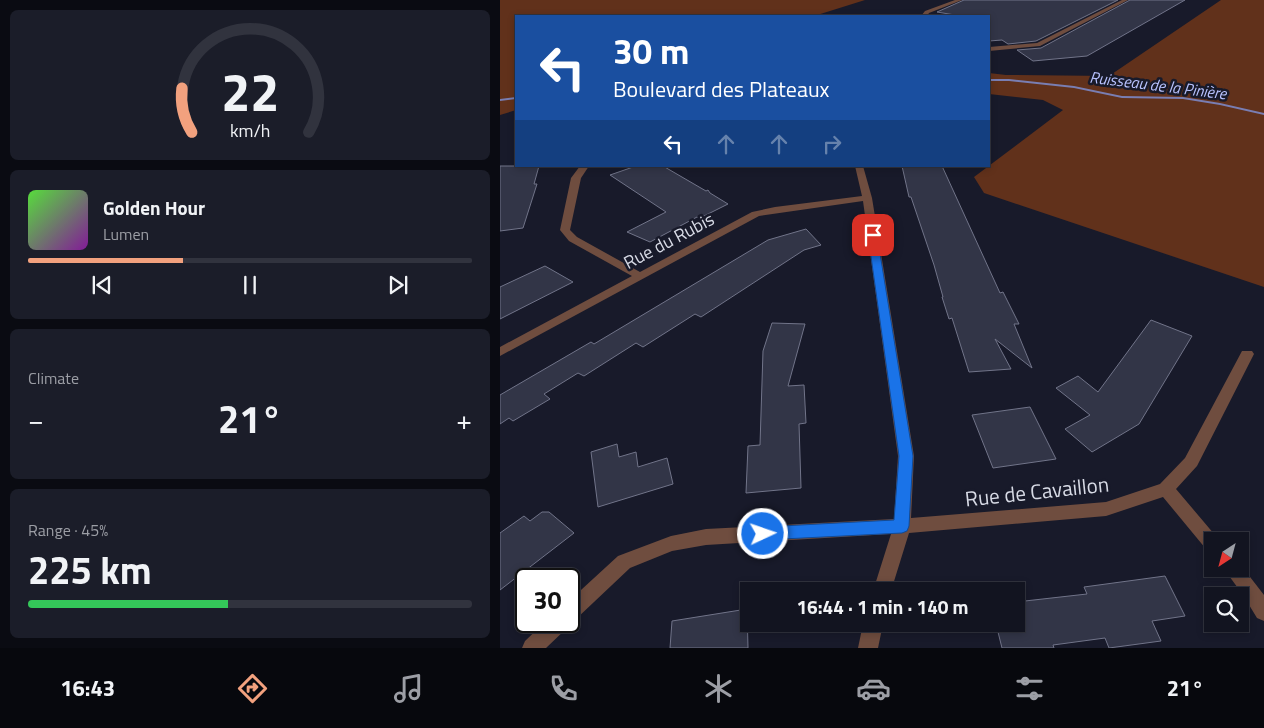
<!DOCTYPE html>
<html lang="en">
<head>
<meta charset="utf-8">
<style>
  :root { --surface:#121420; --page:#1b1d29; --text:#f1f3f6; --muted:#9c9ea5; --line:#31333e; --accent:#f2a17e }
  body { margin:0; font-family:"Titillium Web",sans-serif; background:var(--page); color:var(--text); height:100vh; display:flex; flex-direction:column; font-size:19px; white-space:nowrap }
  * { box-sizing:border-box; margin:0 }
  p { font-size:16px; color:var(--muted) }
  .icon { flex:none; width:28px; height:28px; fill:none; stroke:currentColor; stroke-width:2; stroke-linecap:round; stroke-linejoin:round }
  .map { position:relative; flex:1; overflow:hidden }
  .side { display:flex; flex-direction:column; gap:10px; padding:10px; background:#0a0b12; width:500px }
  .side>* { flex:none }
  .banner { position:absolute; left:15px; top:15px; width:475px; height:152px; border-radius:0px; box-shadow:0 2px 8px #0003,0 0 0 1px var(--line); background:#1a4fa0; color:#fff; overflow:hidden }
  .needle { width:32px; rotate:216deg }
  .fabs { position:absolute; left:704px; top:532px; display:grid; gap:10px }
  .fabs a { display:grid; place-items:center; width:45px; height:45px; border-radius:0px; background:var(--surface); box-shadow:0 2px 8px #0003,0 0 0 1px var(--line); font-size:25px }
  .speed { position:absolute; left:15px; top:568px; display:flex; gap:10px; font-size:25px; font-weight:700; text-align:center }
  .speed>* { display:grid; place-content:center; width:65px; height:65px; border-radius:50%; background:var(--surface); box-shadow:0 2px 8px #0003,0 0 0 1px var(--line); line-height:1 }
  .speed .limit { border:2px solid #111; border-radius:8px; background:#fff; color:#111 }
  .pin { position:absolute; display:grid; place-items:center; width:42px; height:42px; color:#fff; margin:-21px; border-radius:10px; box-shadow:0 2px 8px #0006 }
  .me { position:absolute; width:55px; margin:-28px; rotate:87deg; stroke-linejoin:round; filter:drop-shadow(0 0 4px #0008) }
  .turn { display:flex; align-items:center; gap:18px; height:105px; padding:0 15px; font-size:22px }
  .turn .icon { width:65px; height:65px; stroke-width:2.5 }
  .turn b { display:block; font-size:35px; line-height:42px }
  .lanes { display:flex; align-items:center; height:48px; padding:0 15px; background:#0003; justify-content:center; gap:25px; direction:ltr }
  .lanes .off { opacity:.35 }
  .big { font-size:38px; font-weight:700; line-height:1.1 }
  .side .widget { flex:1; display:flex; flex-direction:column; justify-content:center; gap:8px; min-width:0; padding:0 18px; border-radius:8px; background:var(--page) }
  .side .dial { align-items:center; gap:0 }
  .dial svg { height:130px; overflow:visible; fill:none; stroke:var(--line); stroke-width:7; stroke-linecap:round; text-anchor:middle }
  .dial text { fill:var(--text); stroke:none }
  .song { display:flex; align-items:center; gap:15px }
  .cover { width:60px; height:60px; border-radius:8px; background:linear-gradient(135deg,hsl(110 70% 55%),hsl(290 70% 35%)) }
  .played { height:5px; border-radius:2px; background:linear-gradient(90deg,var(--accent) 35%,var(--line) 35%) }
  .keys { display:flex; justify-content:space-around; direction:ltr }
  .heat { display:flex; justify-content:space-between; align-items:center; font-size:28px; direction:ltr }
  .charge { height:8px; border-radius:4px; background:linear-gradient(90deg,#34c759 45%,var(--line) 0) }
  .trip { position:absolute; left:240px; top:582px; width:285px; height:50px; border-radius:0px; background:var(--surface); box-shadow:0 2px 8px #0003,0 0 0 1px var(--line); font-weight:700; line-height:50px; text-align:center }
  .tab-bar { display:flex; height:80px; justify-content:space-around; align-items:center; background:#07080d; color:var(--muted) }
  .tab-bar .icon { width:35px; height:35px }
  .tab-bar .current { color:var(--accent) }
  .tab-bar b { font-size:22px; color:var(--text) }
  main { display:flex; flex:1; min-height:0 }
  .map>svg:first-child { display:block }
</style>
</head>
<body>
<main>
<section class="side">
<div class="widget dial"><svg viewBox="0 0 100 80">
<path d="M14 69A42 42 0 1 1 86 69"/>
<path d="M14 69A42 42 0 0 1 8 42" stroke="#f2a17e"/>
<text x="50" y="56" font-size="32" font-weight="700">22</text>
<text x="50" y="72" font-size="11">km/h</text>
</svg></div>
<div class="widget">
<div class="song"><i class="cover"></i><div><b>Golden Hour</b><p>Lumen</p></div></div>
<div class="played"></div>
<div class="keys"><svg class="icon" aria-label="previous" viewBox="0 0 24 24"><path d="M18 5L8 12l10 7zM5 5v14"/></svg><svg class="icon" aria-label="pause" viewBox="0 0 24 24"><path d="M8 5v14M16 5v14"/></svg><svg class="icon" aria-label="next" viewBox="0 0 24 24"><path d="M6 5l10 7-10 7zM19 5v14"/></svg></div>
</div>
<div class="widget"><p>Climate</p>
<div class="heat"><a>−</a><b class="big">21°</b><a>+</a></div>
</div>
<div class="widget"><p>Range · 45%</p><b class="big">225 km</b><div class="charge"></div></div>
</section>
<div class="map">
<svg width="764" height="648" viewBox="0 0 764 648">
  <rect width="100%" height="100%" fill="#181a2a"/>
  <g fill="#61311b">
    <polygon points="0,0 365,0 314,16 16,16 16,110 0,115"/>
    <polygon points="721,0 764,0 764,287 484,193 474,177 563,110 543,100 489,94 489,73 506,75 609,76"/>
  </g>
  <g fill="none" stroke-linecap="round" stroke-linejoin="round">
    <g fill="#797eb3" fill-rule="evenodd">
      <polygon points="489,79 509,79 574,86 622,96 683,97 720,103 764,113 764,115 720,105 683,99 622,98 574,88 509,81 489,81"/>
      <polygon points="16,97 16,99 0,101 0,99"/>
    </g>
  </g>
  <g fill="#323547" stroke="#717489">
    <polygon points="464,0 618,0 536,41 508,44 502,40 489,41 489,16 461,16 437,12"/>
    <polygon points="630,0 685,0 587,56 533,61 517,50 541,48"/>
    <polygon points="0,166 39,166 34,184 37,184 23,228 0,231"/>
    <polygon points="136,166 163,166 206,191 208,190 210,193 228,204 200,218 197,217 150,242 127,232 166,212 110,175"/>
    <polygon points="402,166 442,166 500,293 503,292 519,324 514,324 532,368 495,339 511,369 469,372 452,318 449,319 442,297 443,297 434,265 411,197 409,197"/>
    <polygon points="306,229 321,245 304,250 201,317 195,314 143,347 136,343 84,376 78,373 44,394 50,399 13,421 9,418 0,424 0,395 91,342 94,344 268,240"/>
    <polygon points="45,266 73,282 0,319 0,287"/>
    <polygon points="651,320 692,336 639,424 592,452 565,429 590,415 556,388 578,376 598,392"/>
    <polygon points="272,323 305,324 288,386 304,385 306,423 299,424 301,488 246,493 248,446 260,445 263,351"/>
    <polygon points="530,407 556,459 493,468 472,415"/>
    <polygon points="117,444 119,457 136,452 138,467 167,458 173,484 98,507 91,452"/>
    <polygon points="42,512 49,512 74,533 0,590 0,533 24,516 30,521"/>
    <polygon points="665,576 685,616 652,621 661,641 609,648 605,638 553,645 554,648 502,648 496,624 516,624 516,602 587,594 584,587"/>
    <polygon points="247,609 248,648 170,648 172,621"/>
  </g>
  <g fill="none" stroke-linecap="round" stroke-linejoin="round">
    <g fill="#6f4d3f" fill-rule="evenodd">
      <polygon points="455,0 462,0 429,13 427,16 421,16 425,11"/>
      <polygon points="622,0 628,0 540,46 489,51 489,47 537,43"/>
      <polygon points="80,166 89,166 81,178 70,230 77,237 140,272 252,212 275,207 362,196 355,166 363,166 372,198 414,456 411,518 606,502 660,484 685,458 742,351 752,351 754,354 697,466 676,489 720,541 712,541 712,552 706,549 663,497 606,516 409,533 391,591 373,591 391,534 206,545 172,551 130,568 76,619 69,622 67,628 46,648 22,648 25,641 46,621 69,621 69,601 118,556 171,536 206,529 394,519 398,456 363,201 259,216 0,356 0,347 132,276 69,241 60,230 71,178"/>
      <polygon points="740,564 764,595 764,621 757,618 743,595 724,569 740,569"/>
      <polygon points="363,624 383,624 378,648 358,648"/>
    </g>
  </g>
  <polygon fill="#1a73e8" stroke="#114b97" points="373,232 377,235 413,456 409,526 407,531 402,533 263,540 258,538 255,534 258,529 263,527 394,520 399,456 368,235"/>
  <g text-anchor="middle" stroke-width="5" stroke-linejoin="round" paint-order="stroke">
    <g font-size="16" font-style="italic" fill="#b8c2fe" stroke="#181a2a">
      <text transform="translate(658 85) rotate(7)" y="6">Ruisseau de la Pinière</text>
    </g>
    <g font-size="18" fill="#d7dae5" stroke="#181a2a">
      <text transform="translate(169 241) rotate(-28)" y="6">Rue du Rubis</text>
    </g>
    <g font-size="21" fill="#d7dae5" stroke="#181a2a">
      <text transform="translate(537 492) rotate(-6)" y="7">Rue de Cavaillon</text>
    </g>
  </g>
</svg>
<div class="fabs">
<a><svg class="needle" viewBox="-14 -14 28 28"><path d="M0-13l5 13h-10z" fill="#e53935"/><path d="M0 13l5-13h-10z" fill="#9c9ea5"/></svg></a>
<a><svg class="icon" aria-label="search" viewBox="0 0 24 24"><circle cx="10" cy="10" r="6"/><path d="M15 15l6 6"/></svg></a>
</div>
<div class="speed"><div class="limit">30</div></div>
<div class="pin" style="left:373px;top:235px;background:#d93025"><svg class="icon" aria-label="arrive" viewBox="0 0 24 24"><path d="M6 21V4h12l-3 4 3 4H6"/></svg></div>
<svg class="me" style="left:263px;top:534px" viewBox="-20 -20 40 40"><circle r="17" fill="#1a73e8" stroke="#fff" stroke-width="3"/><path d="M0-11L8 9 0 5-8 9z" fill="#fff"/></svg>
<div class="trip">16:44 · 1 min · 140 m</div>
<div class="banner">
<div class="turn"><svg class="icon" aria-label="left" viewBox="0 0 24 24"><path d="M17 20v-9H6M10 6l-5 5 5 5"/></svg><div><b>30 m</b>Boulevard des Plateaux</div></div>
<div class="lanes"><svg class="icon" aria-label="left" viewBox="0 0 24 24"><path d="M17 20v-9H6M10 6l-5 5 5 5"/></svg><svg class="icon off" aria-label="ahead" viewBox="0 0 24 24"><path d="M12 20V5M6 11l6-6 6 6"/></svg><svg class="icon off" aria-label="ahead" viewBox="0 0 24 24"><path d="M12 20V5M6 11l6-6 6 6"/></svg><svg class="icon off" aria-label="right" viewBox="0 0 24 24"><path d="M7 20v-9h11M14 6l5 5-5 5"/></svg></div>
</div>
</div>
</main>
<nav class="tab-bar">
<b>16:43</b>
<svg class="icon current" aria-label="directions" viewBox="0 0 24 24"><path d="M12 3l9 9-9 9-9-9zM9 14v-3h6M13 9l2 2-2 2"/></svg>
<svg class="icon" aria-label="music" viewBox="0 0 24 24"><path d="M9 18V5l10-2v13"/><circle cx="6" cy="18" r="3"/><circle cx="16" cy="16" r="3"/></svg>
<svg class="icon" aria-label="phone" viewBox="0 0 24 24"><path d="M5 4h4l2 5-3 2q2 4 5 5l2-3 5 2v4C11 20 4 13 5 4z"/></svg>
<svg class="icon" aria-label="climate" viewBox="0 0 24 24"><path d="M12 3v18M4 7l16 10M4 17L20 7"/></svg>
<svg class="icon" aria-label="car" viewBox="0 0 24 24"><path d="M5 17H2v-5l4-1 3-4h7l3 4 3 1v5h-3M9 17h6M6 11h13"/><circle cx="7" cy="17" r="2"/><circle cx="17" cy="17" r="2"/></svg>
<svg class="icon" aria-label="filters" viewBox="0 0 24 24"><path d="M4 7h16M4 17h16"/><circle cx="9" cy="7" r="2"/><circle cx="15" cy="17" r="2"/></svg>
<b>21°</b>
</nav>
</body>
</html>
